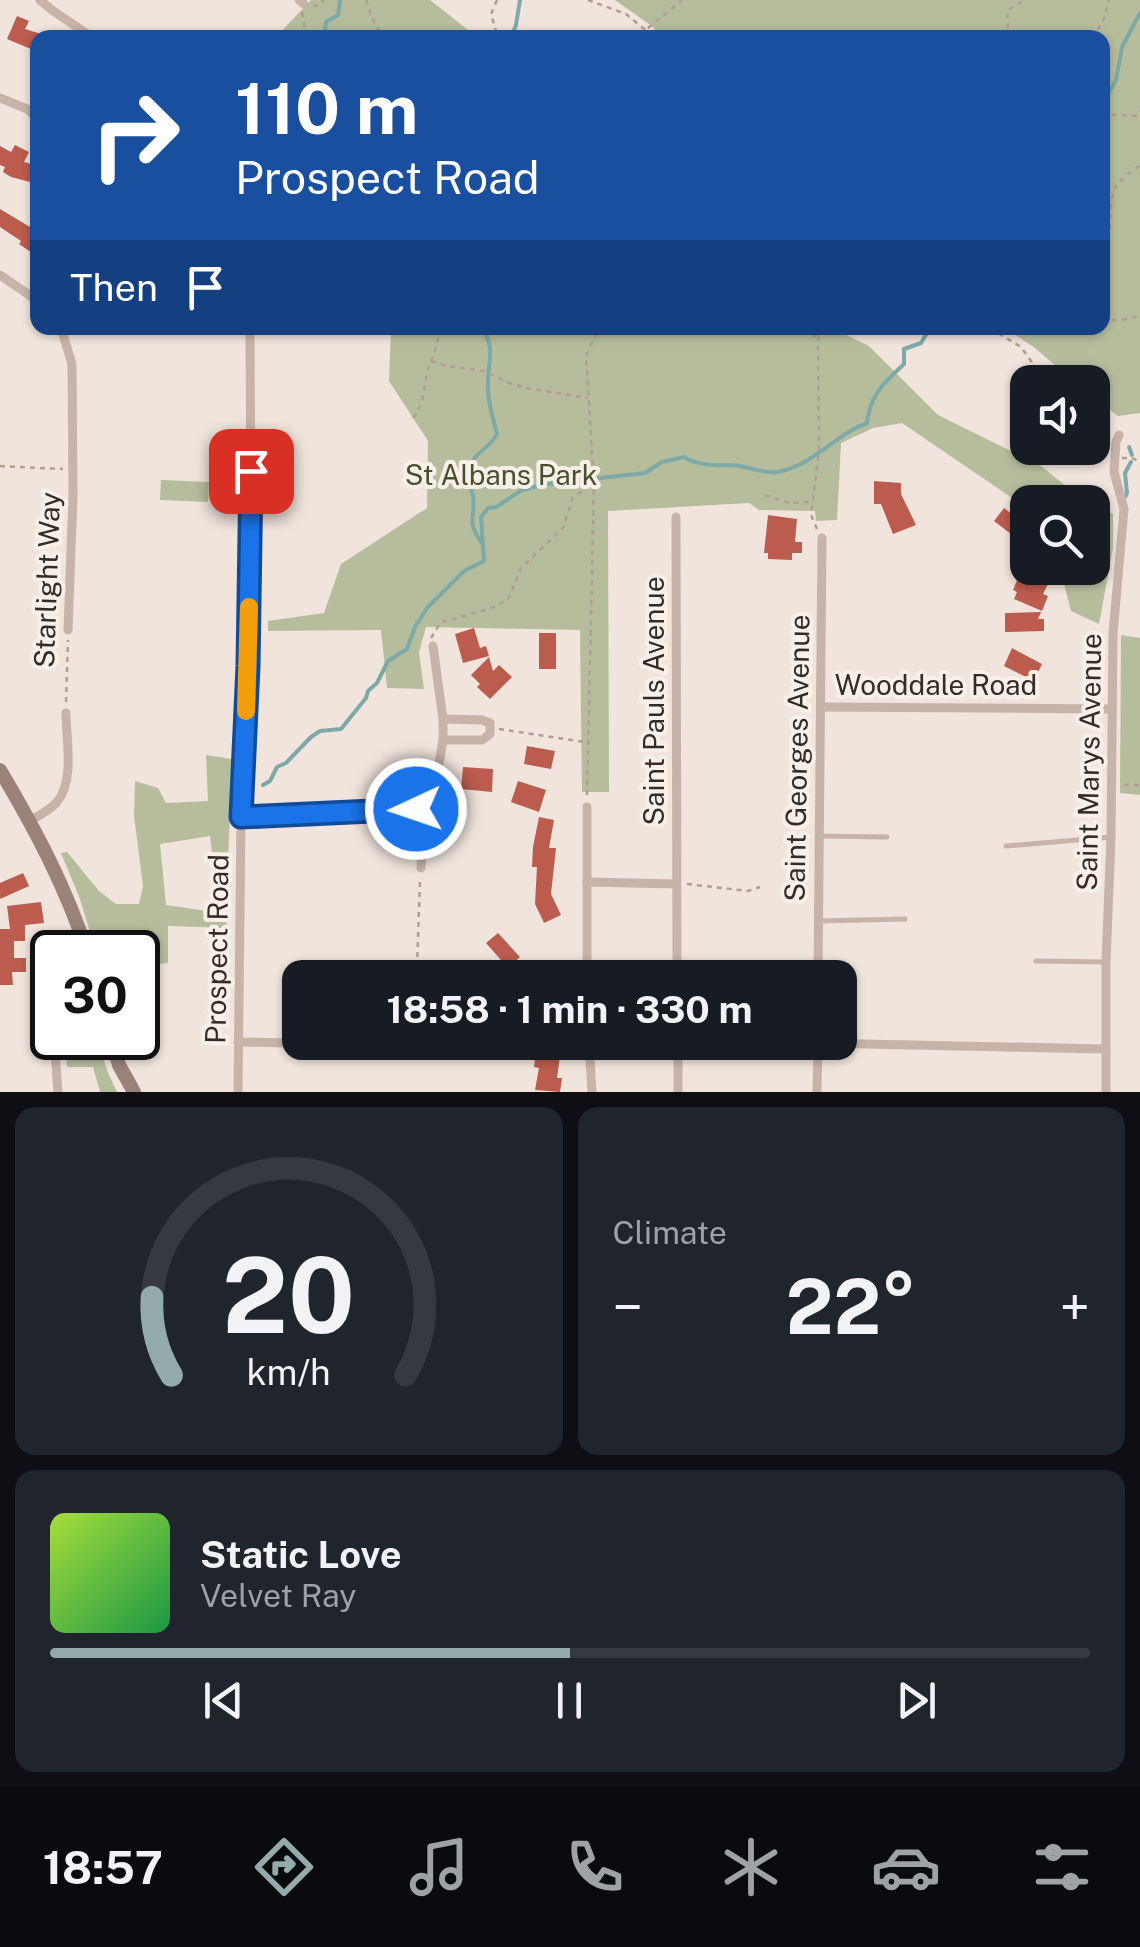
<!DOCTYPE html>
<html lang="en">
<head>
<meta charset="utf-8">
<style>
  :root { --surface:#171b24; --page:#20242c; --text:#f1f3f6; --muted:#9ea1a6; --line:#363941; --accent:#93abab }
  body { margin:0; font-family:"Public Sans",sans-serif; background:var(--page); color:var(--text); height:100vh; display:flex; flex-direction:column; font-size:38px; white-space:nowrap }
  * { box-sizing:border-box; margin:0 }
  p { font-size:32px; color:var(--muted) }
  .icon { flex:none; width:55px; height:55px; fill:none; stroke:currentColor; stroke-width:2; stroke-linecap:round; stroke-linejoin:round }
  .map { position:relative; height:1092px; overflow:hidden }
  .details { display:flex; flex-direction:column; gap:15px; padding:15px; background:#0d0f14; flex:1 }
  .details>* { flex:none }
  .hud { position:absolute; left:30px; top:30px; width:1080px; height:305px; border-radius:20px; box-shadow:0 2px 8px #0004; background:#1a4fa0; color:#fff; overflow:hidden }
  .controls { position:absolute; left:1010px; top:365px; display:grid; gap:20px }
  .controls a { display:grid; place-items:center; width:100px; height:100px; border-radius:20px; background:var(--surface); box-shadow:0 2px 8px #0004; font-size:50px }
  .speed { position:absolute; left:30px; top:930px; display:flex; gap:20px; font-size:50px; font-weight:700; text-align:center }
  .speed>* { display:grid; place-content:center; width:130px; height:130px; border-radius:50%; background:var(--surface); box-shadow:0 2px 8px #0004; line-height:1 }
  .speed .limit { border:5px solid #111; border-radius:15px; background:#fff; color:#111 }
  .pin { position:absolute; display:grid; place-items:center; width:85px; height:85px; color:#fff; margin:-42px; border-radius:20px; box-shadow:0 5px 15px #0006 }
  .me { position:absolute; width:110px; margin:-55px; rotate:267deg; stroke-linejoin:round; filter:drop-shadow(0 0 8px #0008) }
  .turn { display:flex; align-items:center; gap:35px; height:210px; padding:0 40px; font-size:45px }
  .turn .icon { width:130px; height:130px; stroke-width:2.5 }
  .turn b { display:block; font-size:70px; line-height:85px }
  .then { display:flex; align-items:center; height:95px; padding:0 40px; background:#0003; gap:20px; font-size:38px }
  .big { font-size:75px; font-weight:700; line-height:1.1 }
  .details .card { flex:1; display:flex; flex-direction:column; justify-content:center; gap:15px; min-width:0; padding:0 35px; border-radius:20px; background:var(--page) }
  .details .dial { align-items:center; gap:0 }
  .dial svg { height:260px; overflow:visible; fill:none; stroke:var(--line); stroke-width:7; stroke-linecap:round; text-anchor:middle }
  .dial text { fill:var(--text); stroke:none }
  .song { display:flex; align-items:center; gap:30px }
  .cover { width:120px; height:120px; border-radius:15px; background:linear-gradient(135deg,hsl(80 70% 55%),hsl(140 70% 35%)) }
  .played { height:10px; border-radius:5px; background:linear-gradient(90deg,var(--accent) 50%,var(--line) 50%) }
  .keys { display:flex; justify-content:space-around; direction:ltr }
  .heat { display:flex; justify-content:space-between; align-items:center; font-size:55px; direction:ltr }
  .details .tiles { flex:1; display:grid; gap:15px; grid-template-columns:1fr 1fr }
  .card:last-child { grid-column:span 2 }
  .trip { position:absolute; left:282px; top:960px; width:575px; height:100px; border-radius:20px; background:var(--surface); box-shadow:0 2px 8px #0004; font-weight:700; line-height:100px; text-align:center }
  .menu { display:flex; height:160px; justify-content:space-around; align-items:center; background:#090b0e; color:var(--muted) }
  .menu .icon { width:70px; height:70px }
  .menu .on { color:var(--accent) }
  .menu b { font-size:45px; color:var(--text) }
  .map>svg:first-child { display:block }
</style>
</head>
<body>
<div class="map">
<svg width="1140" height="1092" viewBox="0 0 1140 1092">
  <rect width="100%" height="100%" fill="#f0e4dc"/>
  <g fill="#b6bd9d">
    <polygon points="311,0 430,0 477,37 275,38"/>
    <polygon points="615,0 1140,0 1140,413 1118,416 1093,397 1092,382 1074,382 1035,348 1005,328 1102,328 1102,38 661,37 653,27"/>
    <polygon points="391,328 832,328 869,346 938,415 1041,466 1072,491 1092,502 1028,502 1027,508 902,423 873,428 841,443 837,520 816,521 815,511 759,510 749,503 608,511 609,792 582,792 580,630 426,627 419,652 424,689 387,688 381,630 268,631 268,621 324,613 341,564 427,508 428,441 389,381"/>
    <polygon points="161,480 209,482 208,502 160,500"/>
    <polygon points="1092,503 1113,514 1113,548 1099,624 1071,611 1060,568 1092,568"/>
    <polygon points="1121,635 1140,638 1140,795 1120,793"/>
    <polygon points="206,755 232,759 227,887 216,887 210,836 160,844 166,905 227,914 226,928 168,926 168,963 138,966 138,952 96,952 80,899 61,853 67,852 99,891 116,904 139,904 143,886 134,816 135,781 158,788 166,803 208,801"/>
    <polygon points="63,1038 97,1038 108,1073 117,1092 100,1092 93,1067 67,1067"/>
  </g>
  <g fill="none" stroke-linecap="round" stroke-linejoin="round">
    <g stroke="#7daaa7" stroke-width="4">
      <polyline points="324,38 326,22 338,15 340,0"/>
      <polyline points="511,38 516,25 520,0"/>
      <polyline points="1102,105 1116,80 1122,47 1140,13"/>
      <polyline points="1129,447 1132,455"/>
      <polyline points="1125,497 1127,493 1125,473 1131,462"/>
      <path d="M482,543C465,520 476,519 473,496C471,484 463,478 470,465C476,452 491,447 497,434C493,418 487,400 488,383C488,360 496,348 482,328"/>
      <path d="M263,785L270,781L277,767L286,763L311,737L320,731L341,729L366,698L368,691L377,683L388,661L407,649L415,627L427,608L464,571L484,561L481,517L488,508L496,507L522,490L546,484L645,473L662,462L684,457C695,465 717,466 730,465C746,465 761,474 777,472C813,466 834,435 867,423C870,394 884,383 904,364V349L921,343L930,328"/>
      <polyline points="71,952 72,951"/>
    </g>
  </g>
  <g fill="#bb5c4e">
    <polygon points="17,16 29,21 25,29 38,33 38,52 7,39"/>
    <polygon points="15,145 29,152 24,162 38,166 38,184 11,177 3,172 5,167 0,165 0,146 11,152"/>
    <polygon points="0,209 30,227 38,216 38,257 19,244 21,241 0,227"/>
    <polygon points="874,481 901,483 901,494 916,525 893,534 881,504 874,504"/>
    <polygon points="1004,508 1028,526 1028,547 994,521"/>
    <polygon points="768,515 797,519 795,542 802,542 802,553 792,553 792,560 768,559 768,553 764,553"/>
    <polygon points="1020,573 1048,584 1043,594 1048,596 1042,611 1014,599 1017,592 1013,590"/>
    <polygon points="1041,612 1038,619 1044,619 1044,631 1005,632 1005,613"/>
    <polygon points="474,628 480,648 486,646 489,656 463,663 455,634"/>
    <rect x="539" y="633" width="17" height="36"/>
    <polygon points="1012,648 1042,664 1034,681 1004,666"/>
    <polygon points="489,657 493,671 499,665 512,677 490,699 477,687 480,684 471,675"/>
    <polygon points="527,746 555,751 551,769 524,764"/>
    <polygon points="463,767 493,769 492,792 461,789"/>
    <polygon points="518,781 546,790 539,812 511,802"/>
    <polygon points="539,817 554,820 549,848 556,848 551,894 561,915 544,923 535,904 537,867 532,867 533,847"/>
    <polygon points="23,873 29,886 0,899 0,883"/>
    <polygon points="41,902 44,923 25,925 25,941 14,941 14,958 26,958 26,972 12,972 13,985 0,985 0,929 10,929 7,906"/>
    <polygon points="498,933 520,957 508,968 486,943"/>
    <polygon points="537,1042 562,1042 557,1078 562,1078 560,1092 535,1090 539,1068 534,1067"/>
  </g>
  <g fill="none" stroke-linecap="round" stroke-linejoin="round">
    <g stroke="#b29d93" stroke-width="2.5" stroke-dasharray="5 5" stroke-linecap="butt">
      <polyline points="366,0 372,18 383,38"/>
      <polyline points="497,0 491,14 498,38"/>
      <polyline points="588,0 626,14 655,38"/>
      <polyline points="313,5 317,6 324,0"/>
      <polyline points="302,12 306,38"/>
      <polyline points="648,28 682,0"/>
      <polyline points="1005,38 1008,25 1007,11 1024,0"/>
      <polyline points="1092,38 1103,22 1109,0"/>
      <polyline points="1102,114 1137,116 1140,111"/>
      <path d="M1102,246L1107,243C1112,228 1109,201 1114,190C1118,180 1132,172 1140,165"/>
      <polyline points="1102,320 1121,320 1140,316"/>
      <polyline points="793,328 819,337"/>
      <polyline points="990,328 1021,347 1046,382"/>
      <polyline points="431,361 446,366 484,371 512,384 531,389 588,398"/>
      <path d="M413,418C425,403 423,387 428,369C433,354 439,344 439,328"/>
      <polyline points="1092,444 1105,454"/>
      <polyline points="1122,458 1132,458 1140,462"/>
      <polyline points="0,466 63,469"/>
      <polyline points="765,495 789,503 811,502"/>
      <polyline points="817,529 811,515 819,450 818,340 821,328"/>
      <polyline points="431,638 441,622 489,609 508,600 521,568 563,528 573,497 592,485"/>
      <polyline points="66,702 68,640"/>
      <polyline points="499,729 585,742"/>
      <polyline points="1124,785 1140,785"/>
      <polyline points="587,795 594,485 586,356 599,328"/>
      <polyline points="687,884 748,891 760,887"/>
      <polyline points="68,937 69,952"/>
      <polyline points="417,967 420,880"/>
    </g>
    <g stroke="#c7b3a9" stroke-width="5">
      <polyline points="820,836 887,837"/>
      <polyline points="1006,846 1111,837"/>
      <polyline points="818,921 905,919"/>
      <polyline points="1036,961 1106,962"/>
    </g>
    <g stroke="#c7b3a9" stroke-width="9">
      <polyline points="40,0 52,10 93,38"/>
      <polyline points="299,0 304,4"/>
      <polyline points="0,98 27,109 38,118"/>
      <polyline points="0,275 38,301"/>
      <polyline points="61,328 72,364 73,496 68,630"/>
      <polyline points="676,517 677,978"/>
      <polyline points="821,707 1112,709"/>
      <polyline points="443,740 482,740 490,734 490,723 482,720 443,719"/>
      <polyline points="241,817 416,809 433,800 443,740 443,719 433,646"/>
      <path d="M30,821C40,815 50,810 57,802C75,780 66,739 66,713"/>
      <polyline points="421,868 424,804"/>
      <polyline points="587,882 676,884"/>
      <polyline points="43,951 52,1027"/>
      <polyline points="417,978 417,975"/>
      <polyline points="587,978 587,807"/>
      <polyline points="818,978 822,538"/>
      <polyline points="54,1038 58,1092"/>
      <polyline points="238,1042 396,1045 402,1042"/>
      <polyline points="589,1042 592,1092"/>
      <polyline points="678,1042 678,1092"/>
      <polyline points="818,1043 1106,1049"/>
      <polyline points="238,1092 241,817 248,665 251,506 250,328"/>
      <polyline points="817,1092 818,1042"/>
      <polyline points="1106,1092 1106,962 1111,837 1113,633 1124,509 1114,472 1116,442 1119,435"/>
    </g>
    <g stroke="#9a827b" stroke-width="14">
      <path d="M0,770C35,829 66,887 87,952"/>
      <polyline points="111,1038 119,1065 134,1092"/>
    </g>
  </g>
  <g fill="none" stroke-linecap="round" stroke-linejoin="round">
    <g stroke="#114b97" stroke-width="25">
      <polyline id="route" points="251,471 248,666 241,817 416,809"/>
    </g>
    <use href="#route" stroke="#1a73e8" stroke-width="18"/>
    <polyline stroke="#f59e0b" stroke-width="18" points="246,711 249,607"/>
  </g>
  <g text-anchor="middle" stroke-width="8" stroke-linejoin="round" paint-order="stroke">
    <g font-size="28" fill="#48502e" stroke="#f8efe8">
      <text x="501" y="485">St Albans Park</text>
    </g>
    <g font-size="28" fill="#342b28" stroke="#f8efe8">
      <text transform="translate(47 580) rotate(-88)" y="10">Starlight Way</text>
      <text x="936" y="695">Wooddale Road</text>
      <text transform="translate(654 701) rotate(-90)" y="10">Saint Pauls Avenue</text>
      <text transform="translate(797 758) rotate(-89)" y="10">Saint Georges Avenue</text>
      <text transform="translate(1089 762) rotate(-89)" y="10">Saint Marys Avenue</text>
      <text transform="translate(217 949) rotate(-89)" y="10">Prospect Road</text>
    </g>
  </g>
</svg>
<div class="controls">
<a><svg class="icon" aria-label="sound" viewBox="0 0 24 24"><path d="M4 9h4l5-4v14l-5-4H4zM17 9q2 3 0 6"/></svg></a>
<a><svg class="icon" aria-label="search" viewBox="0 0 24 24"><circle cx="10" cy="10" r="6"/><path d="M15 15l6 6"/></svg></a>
</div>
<div class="speed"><div class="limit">30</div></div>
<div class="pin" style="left:251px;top:471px;background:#d93025"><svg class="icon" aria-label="arrive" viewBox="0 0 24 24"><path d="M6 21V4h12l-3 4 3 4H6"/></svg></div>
<svg class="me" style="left:416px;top:809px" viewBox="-20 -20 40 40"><circle r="17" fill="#1a73e8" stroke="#fff" stroke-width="3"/><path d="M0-11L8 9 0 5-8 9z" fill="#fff"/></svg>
<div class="trip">18:58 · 1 min · 330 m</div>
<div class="hud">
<div class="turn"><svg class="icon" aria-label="right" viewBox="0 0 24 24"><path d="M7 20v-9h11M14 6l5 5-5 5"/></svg><div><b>110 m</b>Prospect Road</div></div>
<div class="then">Then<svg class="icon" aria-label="arrive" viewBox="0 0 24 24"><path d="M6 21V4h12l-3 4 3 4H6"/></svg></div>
</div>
</div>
<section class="details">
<div class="tiles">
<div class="card dial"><svg viewBox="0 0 100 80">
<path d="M14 69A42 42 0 1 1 86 69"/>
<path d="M14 69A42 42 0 0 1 8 45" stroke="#93abab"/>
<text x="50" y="56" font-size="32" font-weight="700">20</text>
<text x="50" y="72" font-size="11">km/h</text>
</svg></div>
<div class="card"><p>Climate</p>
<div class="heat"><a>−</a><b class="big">22°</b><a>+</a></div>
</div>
<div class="card">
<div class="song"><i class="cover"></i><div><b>Static Love</b><p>Velvet Ray</p></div></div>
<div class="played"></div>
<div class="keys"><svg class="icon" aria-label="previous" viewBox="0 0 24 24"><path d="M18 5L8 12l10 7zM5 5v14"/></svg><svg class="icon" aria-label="pause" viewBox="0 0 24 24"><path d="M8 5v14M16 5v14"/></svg><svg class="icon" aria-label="next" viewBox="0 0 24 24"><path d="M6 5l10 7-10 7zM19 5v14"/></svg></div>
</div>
</div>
</section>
<nav class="menu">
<b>18:57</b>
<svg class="icon on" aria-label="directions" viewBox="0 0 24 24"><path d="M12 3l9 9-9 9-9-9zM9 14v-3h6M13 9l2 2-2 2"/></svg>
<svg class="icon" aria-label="music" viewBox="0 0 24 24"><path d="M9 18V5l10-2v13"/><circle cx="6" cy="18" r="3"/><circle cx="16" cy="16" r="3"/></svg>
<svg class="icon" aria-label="phone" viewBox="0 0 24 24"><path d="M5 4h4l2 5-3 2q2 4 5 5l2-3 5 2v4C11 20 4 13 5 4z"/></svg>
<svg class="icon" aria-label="climate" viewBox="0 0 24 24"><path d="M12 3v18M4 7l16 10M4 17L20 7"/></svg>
<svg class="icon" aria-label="car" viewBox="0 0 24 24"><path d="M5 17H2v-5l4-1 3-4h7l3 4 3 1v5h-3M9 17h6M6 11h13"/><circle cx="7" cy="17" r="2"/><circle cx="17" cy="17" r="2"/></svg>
<svg class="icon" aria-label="filters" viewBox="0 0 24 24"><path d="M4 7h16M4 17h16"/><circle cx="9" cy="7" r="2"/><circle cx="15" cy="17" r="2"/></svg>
</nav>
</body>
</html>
